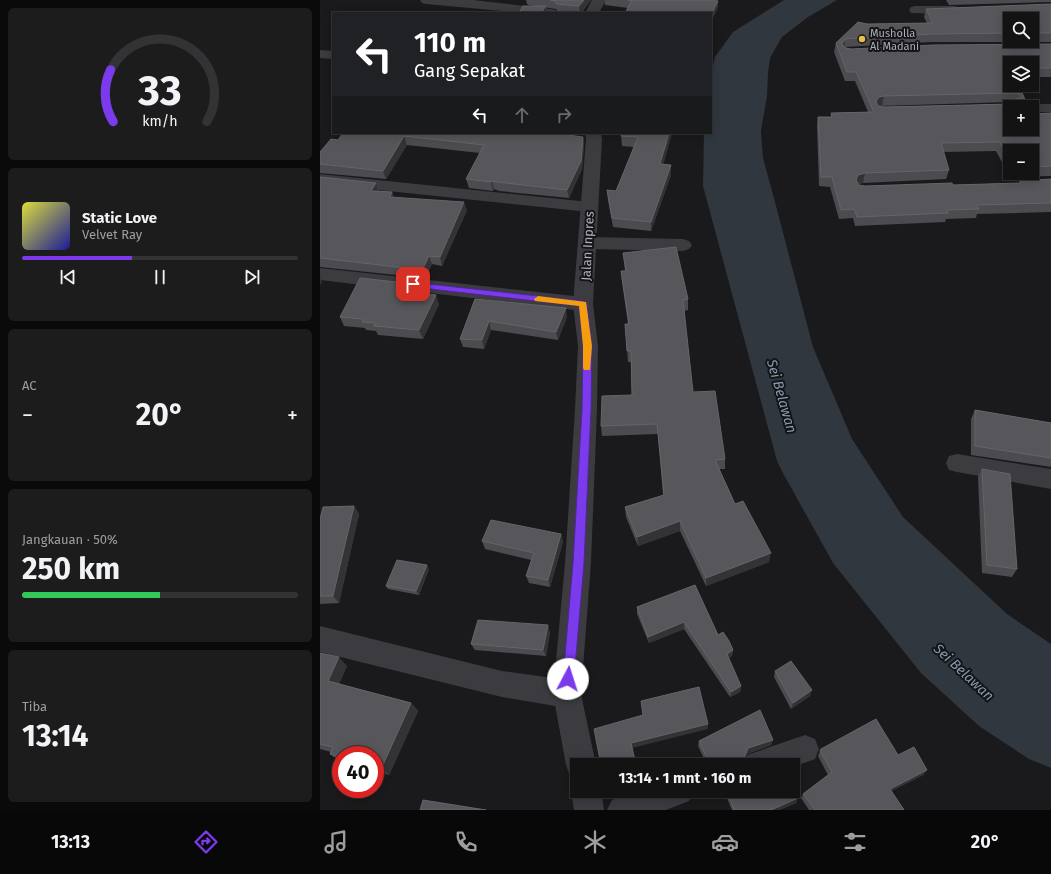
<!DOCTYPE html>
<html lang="id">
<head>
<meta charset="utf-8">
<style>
  :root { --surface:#141314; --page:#1d1c1d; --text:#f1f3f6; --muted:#9d9ea0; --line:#333234; --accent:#7c3aed }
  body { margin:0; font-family:"Fira Sans",sans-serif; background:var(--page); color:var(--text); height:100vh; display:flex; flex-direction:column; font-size:15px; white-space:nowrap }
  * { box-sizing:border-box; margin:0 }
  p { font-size:13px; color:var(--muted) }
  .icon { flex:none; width:22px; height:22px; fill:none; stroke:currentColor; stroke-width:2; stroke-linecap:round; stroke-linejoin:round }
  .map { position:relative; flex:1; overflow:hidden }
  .sheet { display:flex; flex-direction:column; gap:8px; padding:8px; background:#0b0a0b; width:320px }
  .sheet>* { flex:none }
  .hud { position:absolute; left:12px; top:12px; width:380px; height:122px; border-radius:0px; box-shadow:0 2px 10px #0003,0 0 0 1px var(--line); background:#202124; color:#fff; overflow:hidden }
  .fabs { position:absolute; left:683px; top:12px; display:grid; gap:8px }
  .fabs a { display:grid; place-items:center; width:36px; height:36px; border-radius:0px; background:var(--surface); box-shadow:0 2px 10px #0003,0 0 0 1px var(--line); font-size:20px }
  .speed { position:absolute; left:12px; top:746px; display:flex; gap:8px; font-size:20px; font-weight:700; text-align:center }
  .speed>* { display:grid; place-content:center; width:52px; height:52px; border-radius:50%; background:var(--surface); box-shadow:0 2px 10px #0003,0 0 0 1px var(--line); line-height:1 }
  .speed .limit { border:6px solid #d22; background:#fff; color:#111 }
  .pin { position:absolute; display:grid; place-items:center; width:34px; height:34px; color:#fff; margin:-17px; border-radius:8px; box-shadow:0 2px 6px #0006 }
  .me { position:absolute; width:44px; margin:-22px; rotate:5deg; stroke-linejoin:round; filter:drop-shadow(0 0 3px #0008) }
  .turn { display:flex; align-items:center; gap:14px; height:84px; padding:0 16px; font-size:18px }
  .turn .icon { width:52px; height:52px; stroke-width:2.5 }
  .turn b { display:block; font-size:28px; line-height:34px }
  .lanes { display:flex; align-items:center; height:38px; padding:0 16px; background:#0003; justify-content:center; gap:20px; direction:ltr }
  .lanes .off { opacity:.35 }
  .big { font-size:30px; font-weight:700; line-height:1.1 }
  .sheet .card { flex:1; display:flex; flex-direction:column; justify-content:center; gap:6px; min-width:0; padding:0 14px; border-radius:6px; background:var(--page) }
  .sheet .dial { align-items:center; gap:0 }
  .dial svg { height:104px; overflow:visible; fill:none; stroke:var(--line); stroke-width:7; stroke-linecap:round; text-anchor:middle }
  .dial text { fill:var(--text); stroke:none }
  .song { display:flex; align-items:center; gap:12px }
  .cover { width:48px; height:48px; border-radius:6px; background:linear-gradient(135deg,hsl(60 70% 55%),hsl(240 70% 35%)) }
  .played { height:4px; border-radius:2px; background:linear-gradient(90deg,var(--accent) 40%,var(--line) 40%) }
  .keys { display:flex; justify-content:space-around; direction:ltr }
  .heat { display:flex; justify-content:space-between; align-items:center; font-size:22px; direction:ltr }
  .charge { height:6px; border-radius:3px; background:linear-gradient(90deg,#34c759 50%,var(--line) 0) }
  .trip { position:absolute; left:250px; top:758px; width:230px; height:40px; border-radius:0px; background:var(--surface); box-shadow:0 2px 10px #0003,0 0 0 1px var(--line); font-weight:700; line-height:40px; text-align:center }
  .tabs { display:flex; height:64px; justify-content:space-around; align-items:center; background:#080808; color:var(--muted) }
  .tabs .icon { width:28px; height:28px }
  .tabs .on { color:var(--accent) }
  .tabs b { font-size:18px; color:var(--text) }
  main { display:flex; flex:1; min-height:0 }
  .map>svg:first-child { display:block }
</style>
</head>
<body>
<main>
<section class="sheet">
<div class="card dial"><svg viewBox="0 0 100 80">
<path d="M14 69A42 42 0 1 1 86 69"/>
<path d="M14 69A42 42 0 0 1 12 29" stroke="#7c3aed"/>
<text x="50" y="56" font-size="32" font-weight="700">33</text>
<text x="50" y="72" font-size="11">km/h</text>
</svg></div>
<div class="card">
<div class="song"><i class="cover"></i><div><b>Static Love</b><p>Velvet Ray</p></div></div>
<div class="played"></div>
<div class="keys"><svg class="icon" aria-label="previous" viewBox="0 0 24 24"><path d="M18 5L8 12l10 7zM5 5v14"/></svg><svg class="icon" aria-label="pause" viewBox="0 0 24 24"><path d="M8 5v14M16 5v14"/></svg><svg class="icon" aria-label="next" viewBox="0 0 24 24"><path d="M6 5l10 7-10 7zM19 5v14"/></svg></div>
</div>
<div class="card"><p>AC</p>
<div class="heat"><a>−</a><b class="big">20°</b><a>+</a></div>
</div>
<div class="card"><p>Jangkauan · 50%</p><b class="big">250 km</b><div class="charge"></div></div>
<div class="card"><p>Tiba</p><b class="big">13:14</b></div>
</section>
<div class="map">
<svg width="731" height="810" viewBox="0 0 731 810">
  <rect width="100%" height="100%" fill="#1a191b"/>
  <polygon fill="#30373f" points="464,0 517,0 488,17 462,37 450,58 448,73 447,96 441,131 443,158 454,198 493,347 532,439 583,517 687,614 731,644 731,737 606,631 546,565 458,405 437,343 423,257 415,226 400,181 392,126 391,75 395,57 413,32"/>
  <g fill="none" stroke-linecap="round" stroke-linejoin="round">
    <polygon fill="#30373f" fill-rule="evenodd" points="402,111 414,114 418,121 419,186 503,455 551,529 641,633 701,684 731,702 731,768 709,759 659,726 601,673 513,563 464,475 457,461 383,186 384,133 391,133 391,114"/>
    <g fill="#3b3b40" fill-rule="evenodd">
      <polygon points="100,0 153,0 231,9 236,10 237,13 204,13 106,4 102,3"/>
      <polygon points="595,6 634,6 638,7 640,10 638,13 634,14 591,13 589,10 591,7"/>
      <polygon points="712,104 731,104 731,112 712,112 712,107 705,107 707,105"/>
      <polygon points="0,174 269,202 275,203 277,207 275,211 269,212 0,184"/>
      <polygon points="268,237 363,239 369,241 372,245 369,249 363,251 268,249 262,247 259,243 262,239"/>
      <polygon points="0,268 263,297 270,299 272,304 270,309 263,311 0,280"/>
      <polygon points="637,454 731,469 731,489 637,472 629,470 626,463 629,456"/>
      <polygon points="0,626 182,671 247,680 257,684 261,694 257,704 247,708 182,697 0,652"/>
      <polygon points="485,735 495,739 499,749 495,759 473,767 473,765 423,765 427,755"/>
      <polygon points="315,791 374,791 369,801 346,810 287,810 292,800"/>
    </g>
    <g fill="#3b3b40" fill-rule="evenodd">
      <polygon points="272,0 286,0 279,13 265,13"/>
      <polygon points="0,50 13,51 13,59 0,58"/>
      <polygon points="265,133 281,133 282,139 273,304 278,346 277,409 271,563 261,694 276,765 257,765 257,778 250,776 246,765 233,694 245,563 255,409 258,346 253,304 266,139"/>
      <polygon points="257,779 257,791 281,791 284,810 254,810 251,791 255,780"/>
    </g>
  </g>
  <g fill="#4b4b50" fill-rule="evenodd">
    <polygon points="206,0 271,0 261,13 238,12 236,9 208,5 207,4"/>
    <polygon points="285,0 392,0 398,8 308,8 285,5"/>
    <polygon points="626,0 731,0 731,2 629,5"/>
    <path d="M731,4V42H611L525,47L531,49L731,44V77H712V63H690L708,107L690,129L731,113V176L690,177L676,151L624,152L629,170L626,179L543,183L538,184L539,185L545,186L633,185L699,183L700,181L731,179V212L657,214L656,218L626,219L625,222L535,226L533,218L519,219L510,187L499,186L497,126L498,117H511V113L548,112L535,81H525L514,52L516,43L547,24L607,23L604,17L606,9ZM690,19H712V41H690ZM690,102L693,103V104L564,107L559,106ZM690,151H712V173H690Z"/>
    <polygon points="23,133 263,137 264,146 262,169 249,198 179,191 174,189 173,191 149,188 146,179 160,153 87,145 66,179 0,173 0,152 18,140"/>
    <polygon points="302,133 352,133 343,164 351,175 331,231 293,227 288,200 287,190 296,191 314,147 302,146 301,136"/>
    <polygon points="0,177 56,183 59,191 72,192 74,198 147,210 122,266 112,264 105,278 0,267"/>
    <polygon points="303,253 368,299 368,310 364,311 373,392 405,459 405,469 399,469 415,504 449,562 386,586 360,531 318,546 306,517 305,507 343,495 338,434 282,436 281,426 312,395 311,362 308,362 305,324 308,324 302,282 301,271 305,271"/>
    <polygon points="99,293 119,304 103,339 58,335 56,331 46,330 45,328 24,326 20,317"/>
    <polygon points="155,299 247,317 238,340 171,330 164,349 143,347 140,339"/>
    <polygon points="655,410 731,423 731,467 651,455 651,419"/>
    <polygon points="662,469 697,569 692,577 662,573 658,477"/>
    <polygon points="34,506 39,514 19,603 0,604 0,519"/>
    <polygon points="241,534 243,542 230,587 209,583 206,576 211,560 165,549 162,541"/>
    <polygon points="109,569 99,595 68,589 66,586"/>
    <polygon points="375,585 398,635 413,650 412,656 408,658 421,686 420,692 410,697 364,629 329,643 317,614 317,607"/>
    <polygon points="230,632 226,656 155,650 151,644"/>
    <polygon points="0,653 27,666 19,684 91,703 98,711 69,775 55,771 55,755 21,755 21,762 19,761 10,754 11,752 0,749"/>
    <polygon points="455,671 490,696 471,709 454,677"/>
    <polygon points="453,740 451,745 427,754 424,761 464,765 387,765 378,746 379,741"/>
    <polygon points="501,749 578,755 607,770 603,775 571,791 584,810 489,810 481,798 483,794 508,775 498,756"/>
    <polygon points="404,791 473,791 476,803 459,810 412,810"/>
  </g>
  <g fill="#333336">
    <polygon points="264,0 271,0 260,13 259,6"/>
    <polygon points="398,1 398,8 391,22 391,15"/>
    <polygon points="226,6 226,13 221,13"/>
    <polygon points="525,39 524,48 522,44"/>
    <polygon points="564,96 562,106 557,107 556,101 559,97"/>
    <polygon points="349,133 352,133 341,173 340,164"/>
    <polygon points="84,136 87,145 66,179 63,171"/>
    <polygon points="263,137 264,146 262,169 249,198 247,190"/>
    <polygon points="351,165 351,175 331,231 331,222"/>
    <polygon points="545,173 543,183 536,184 536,180 538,175"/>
    <polygon points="172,181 174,189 173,191 171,182"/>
    <polygon points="56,183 59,192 51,191"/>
    <polygon points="72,192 75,200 70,197"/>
    <polygon points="144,202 147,210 122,266 120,257"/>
    <polygon points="109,256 112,264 105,278 102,270"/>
    <polygon points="0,277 2,282 0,285"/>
    <polygon points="95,284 99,293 91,292"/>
    <polygon points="116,295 119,304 103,339 99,330"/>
    <polygon points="246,308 247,317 238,340 236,332"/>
    <polygon points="169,321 171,330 164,349 162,340"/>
    <polygon points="34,506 39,514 19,603 13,596"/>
    <polygon points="360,521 360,531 318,546 317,537"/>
    <polygon points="241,534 243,542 230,587 228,580"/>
    <polygon points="451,553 449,562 386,586 386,578"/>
    <polygon points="107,565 109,569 99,595 96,591"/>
    <polygon points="364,622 364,629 329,643 328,637"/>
    <polygon points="228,625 230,632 226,656 223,650"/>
    <polygon points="413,650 412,656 406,660 407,654"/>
    <polygon points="19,657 27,666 17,689 8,681"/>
    <polygon points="421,686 420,692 410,697 411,692"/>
    <polygon points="492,690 490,696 471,709 473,703"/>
    <polygon points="91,703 98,711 69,775 61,769"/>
    <polygon points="388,724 388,729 312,748 311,743"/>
    <polygon points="453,740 451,745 427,754 422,765 428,748"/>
    <polygon points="607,770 603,775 566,794 570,789"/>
    <polygon points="286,791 301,791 287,795"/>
    <polygon points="478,798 476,803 459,810 451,810"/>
  </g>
  <g fill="#56565b" stroke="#64646a" fill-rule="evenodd">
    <polygon points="230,0 264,0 259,6 237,4 235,1"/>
    <polygon points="308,0 392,0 398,1 391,15 391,13 305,13 312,0"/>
    <path d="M731,4V33H712V19H690V33L613,34L525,39L522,44L525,48L531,49L613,45L731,44V68H712V63H690V85H699L708,107H690V129H712V114L731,113V166L712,167V151H690V162L680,142L621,143L629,170L545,173L538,175L536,180L539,185L545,186L632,183L633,185L701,183L700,181L731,179V203L657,205L659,209L627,210L628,213L537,217L534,209L521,210L512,177H501L498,117H512L511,113L554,112L536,72H527L516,43L538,22L547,24L613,23L606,9ZM693,93L699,94L702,98L695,99L693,104L564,107L558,106L556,101L559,97L564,96Z"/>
    <polygon points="203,6 226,6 221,13 199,13"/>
    <polygon points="23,133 233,133 263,137 261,161 247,190 177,182 172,181 171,182 146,179 164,145 84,136 63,171 0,164 0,152 11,139 18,140"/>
    <polygon points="302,133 349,133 340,164 351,165 331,222 292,218 287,190 296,191 318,137 301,136"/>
    <polygon points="0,177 56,183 51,191 72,192 70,197 144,202 120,257 109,256 102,270 0,258"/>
    <polygon points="356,247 368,299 363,300 373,392 395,391 405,459 395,460 415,504 423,501 451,553 386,578 360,521 317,537 305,507 344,495 337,424 281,426 282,396 312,395 311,351 307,351 305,324 309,324 301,271 306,271 303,253"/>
    <polygon points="40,278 95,284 91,292 116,295 99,330 54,326 55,323 42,322 44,319 20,317"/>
    <polygon points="155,299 246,308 236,332 169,321 162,340 140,339"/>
    <polygon points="655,410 731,423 731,458 655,446"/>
    <polygon points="662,469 690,474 697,569 667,565"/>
    <polygon points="34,506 13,596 0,596 0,519 3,507"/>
    <polygon points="171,520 241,534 228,580 206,576 214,553 162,541"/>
    <polygon points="77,560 107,565 96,591 66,586"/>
    <polygon points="375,585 398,635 403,632 409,641 413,650 407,654 421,686 411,692 364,622 328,637 317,607"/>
    <polygon points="158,620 228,625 223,650 151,644"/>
    <polygon points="0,653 19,657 8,681 91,703 61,769 55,767 55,755 21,755 21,758 10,754 13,747 0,744"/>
    <polygon points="471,661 492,690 473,703 455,671"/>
    <polygon points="379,687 388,724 311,743 316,765 281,765 274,729 323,715 321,701"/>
    <polygon points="440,710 453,740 428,748 423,761 462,761 464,765 390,765 379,741"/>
    <polygon points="556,719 578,755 594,747 607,770 570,789 584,810 495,810 483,794 512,772 500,751 501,749"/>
    <polygon points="473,786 478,798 451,810 414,810 407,791 473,791"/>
    <polygon points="103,800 166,810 100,810"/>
  </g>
  <polygon fill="#7c3aed" stroke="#51269a" points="90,282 263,301 267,304 272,346 271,409 264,563 254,679 253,683 248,685 244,683 243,679 253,563 262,409 263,346 259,306 93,287 90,286"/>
  <polygon fill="#f59e0b" points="218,296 266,302 272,346 270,370 264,370 263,368 263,346 259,306 215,301 214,299"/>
  <circle fill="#e8c045" stroke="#151416" stroke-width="1.5" cx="542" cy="39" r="4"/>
  <g text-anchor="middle" stroke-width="4" stroke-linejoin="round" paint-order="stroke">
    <g font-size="11" fill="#adafba" stroke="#151416" text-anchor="start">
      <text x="550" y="37">Musholla<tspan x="550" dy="13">Al Madani</tspan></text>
    </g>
    <g font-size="13" fill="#adafba" stroke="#151416">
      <text transform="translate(267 246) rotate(-87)" y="5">Jalan Inpres</text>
    </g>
    <g font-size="14" font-style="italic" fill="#869ab3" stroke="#151416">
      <text transform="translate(462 396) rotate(74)" y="5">Sei Belawan</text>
      <text transform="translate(644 672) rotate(43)" y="5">Sei Belawan</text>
    </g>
  </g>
</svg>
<div class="fabs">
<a><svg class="icon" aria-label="search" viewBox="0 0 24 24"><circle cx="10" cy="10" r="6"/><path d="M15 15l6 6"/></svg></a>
<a><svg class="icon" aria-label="layers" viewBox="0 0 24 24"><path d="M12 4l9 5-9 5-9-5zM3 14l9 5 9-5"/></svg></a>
<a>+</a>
<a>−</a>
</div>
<div class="speed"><div class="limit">40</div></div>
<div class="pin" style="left:93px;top:284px;background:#d93025"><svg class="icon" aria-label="arrive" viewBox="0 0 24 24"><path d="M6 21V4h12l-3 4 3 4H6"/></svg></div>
<svg class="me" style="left:248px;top:679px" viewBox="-20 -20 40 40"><circle r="19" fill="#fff"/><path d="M0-13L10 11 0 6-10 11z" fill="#7c3aed"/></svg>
<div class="trip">13:14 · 1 mnt · 160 m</div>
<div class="hud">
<div class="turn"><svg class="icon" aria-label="left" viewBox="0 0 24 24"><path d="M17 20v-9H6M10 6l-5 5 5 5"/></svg><div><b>110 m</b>Gang Sepakat</div></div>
<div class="lanes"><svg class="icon" aria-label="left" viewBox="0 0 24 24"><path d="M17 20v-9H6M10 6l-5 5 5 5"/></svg><svg class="icon off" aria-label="ahead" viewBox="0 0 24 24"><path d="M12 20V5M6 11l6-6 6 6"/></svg><svg class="icon off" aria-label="right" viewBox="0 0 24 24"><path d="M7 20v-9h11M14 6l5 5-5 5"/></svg></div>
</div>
</div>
</main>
<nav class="tabs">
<b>13:13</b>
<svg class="icon on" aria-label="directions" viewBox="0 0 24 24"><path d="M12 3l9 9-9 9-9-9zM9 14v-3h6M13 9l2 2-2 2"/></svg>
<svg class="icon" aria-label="music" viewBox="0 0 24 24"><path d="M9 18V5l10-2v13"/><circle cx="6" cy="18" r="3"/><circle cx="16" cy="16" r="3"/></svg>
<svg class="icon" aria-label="phone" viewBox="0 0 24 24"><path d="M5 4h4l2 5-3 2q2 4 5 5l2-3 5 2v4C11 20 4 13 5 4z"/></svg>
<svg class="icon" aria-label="climate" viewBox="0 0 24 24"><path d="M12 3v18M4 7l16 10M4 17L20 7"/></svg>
<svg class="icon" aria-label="car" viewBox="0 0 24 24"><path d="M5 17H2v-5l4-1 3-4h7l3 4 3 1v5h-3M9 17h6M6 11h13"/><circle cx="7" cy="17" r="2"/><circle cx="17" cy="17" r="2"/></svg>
<svg class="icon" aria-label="filters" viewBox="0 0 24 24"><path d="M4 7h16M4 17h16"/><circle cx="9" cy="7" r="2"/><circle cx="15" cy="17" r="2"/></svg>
<b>20°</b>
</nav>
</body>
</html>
